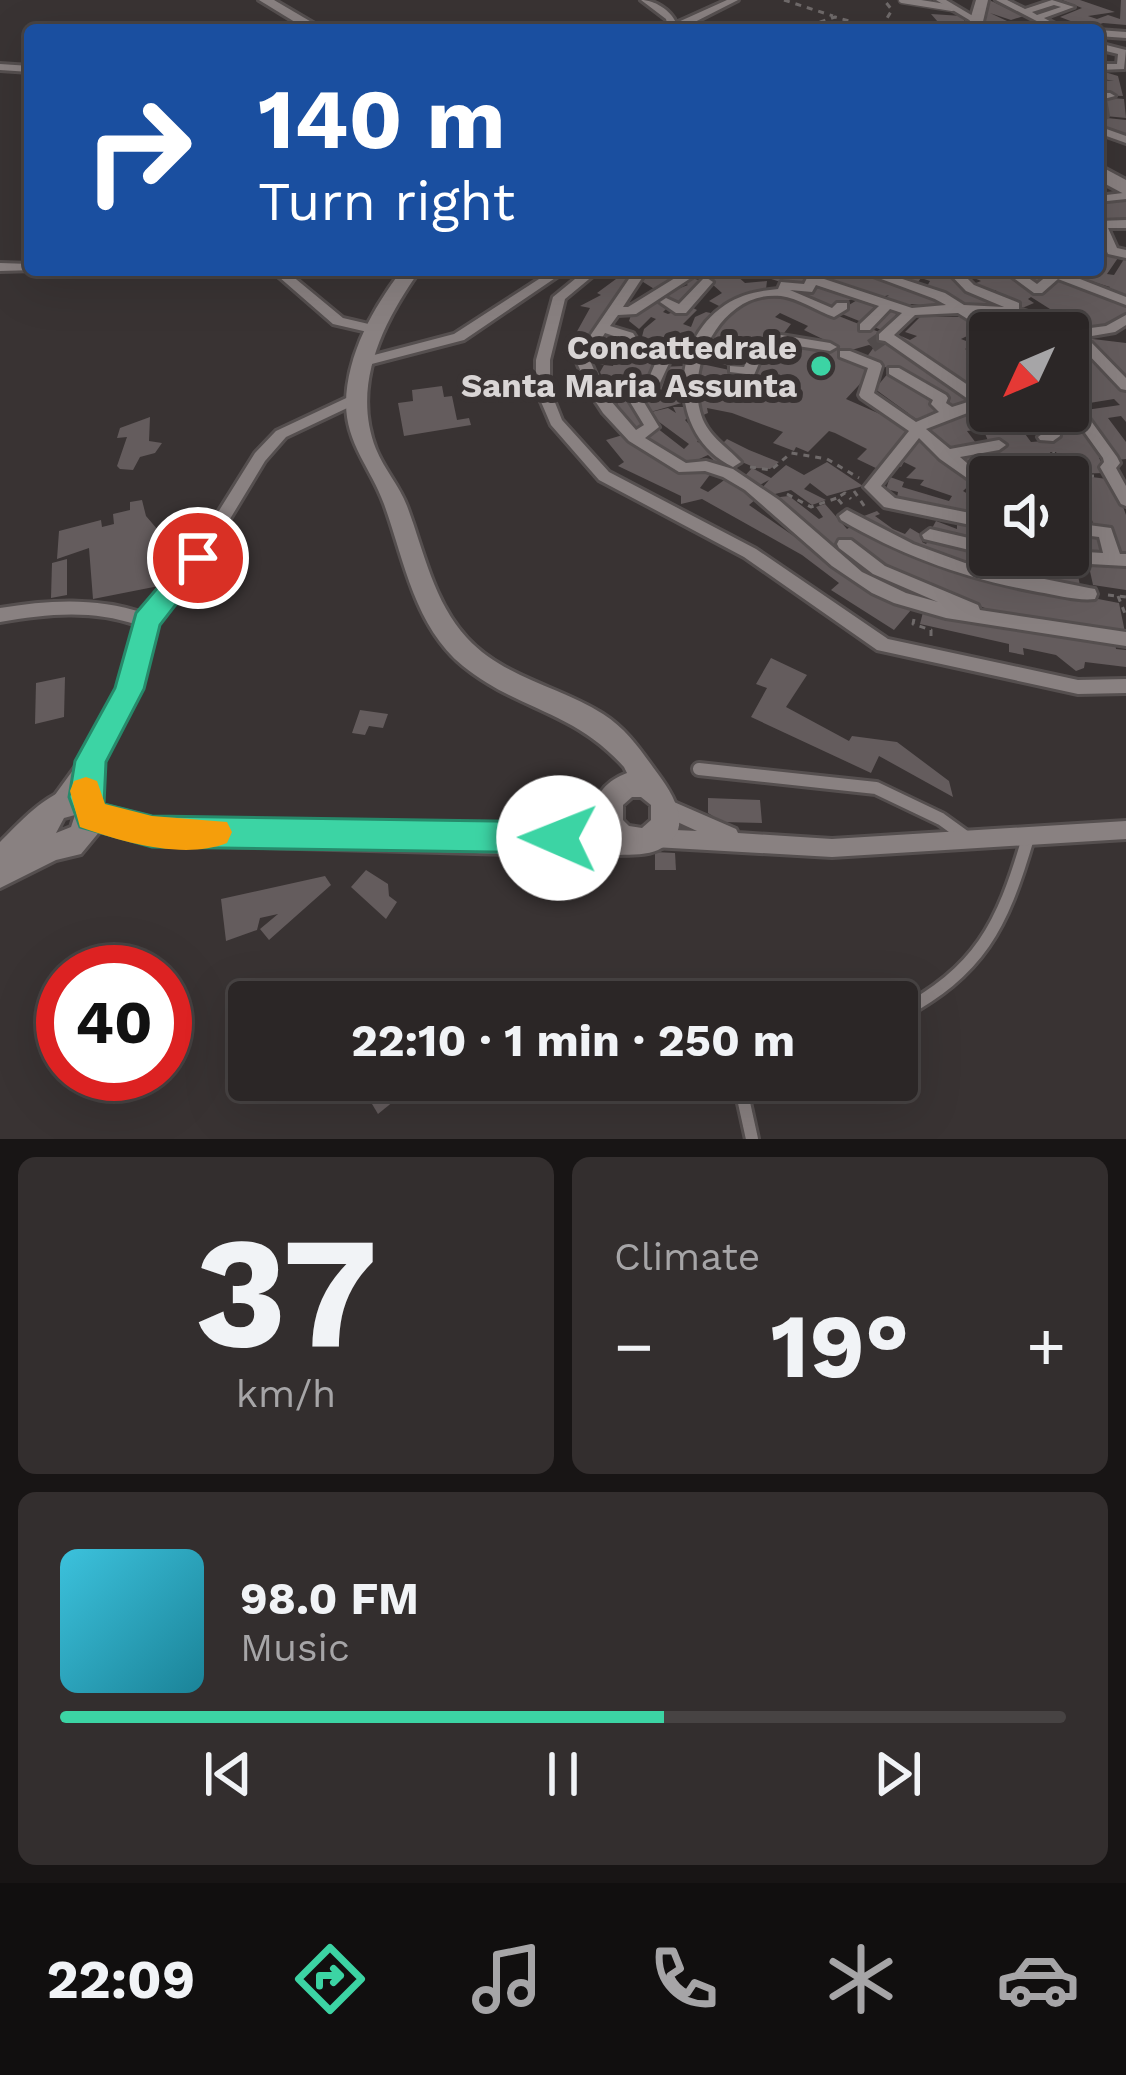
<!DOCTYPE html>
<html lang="en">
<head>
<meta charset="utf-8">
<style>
  :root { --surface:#2b2626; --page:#332e2e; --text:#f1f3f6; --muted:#a6a5a7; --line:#474343; --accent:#3cd4a4 }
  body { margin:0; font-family:"Work Sans",sans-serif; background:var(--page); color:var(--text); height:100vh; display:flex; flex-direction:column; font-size:45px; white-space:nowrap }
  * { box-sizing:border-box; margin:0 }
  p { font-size:39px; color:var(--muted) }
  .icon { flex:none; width:66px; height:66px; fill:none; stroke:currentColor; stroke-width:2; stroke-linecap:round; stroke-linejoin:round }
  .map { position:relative; height:1139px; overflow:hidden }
  .details { display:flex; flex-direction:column; gap:18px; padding:18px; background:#181515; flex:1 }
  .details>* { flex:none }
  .banner { position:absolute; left:24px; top:24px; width:1080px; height:252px; border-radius:12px; box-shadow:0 12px 48px #0002,0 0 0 3px var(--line); background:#1a4fa0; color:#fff; overflow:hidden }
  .needle { width:78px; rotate:226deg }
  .buttons { position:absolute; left:969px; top:312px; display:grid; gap:24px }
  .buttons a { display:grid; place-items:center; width:120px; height:120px; border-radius:12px; background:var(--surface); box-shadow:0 12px 48px #0002,0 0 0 3px var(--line); font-size:60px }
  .speed { position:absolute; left:36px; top:945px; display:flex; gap:24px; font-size:60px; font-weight:700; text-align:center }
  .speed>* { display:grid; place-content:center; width:156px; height:156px; border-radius:50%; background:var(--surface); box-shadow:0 12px 48px #0002,0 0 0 3px var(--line); line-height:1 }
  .speed .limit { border:18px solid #d22; background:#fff; color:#111 }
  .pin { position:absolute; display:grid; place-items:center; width:102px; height:102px; color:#fff; margin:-51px; border:6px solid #fff; border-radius:50%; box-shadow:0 3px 12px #0007 }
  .me { position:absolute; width:132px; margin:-66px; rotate:271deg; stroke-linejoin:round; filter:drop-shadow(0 0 9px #0008) }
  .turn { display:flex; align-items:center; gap:42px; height:252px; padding:0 36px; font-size:54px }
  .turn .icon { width:156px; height:156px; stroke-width:2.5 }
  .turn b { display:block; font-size:84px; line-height:102px }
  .big { font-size:90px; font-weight:700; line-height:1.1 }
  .details .tile { flex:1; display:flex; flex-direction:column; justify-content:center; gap:18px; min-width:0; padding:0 42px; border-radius:18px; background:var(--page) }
  .details .dial { align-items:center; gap:0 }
  .dial b { font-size:156px; line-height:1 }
  .song { display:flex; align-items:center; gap:36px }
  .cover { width:144px; height:144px; border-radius:18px; background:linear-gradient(135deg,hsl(190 70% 55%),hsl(190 70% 35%)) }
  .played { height:12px; border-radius:6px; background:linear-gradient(90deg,var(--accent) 60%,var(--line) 60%) }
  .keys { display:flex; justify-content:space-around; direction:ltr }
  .heat { display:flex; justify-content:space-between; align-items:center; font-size:66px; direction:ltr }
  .details .tiles { flex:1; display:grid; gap:18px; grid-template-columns:1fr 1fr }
  .tile:last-child { grid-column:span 2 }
  .trip { position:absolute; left:228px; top:981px; width:690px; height:120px; border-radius:12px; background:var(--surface); box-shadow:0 12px 48px #0002,0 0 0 3px var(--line); font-weight:700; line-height:120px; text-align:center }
  .tab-bar { display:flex; height:192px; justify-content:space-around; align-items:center; background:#110f0f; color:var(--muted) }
  .tab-bar .icon { width:84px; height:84px }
  .tab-bar .selected { color:var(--accent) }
  .tab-bar b { font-size:54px; color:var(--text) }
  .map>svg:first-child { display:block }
</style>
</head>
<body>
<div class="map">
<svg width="1126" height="1139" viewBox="0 0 1126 1139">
  <rect width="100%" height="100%" fill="#393333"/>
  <g fill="#645c5d" fill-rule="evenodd">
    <polygon points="989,0 1024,16 1011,20 990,13 1007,21 997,24 1015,30 984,30 980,25"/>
    <polygon points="1062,0 1080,0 1115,12 1088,16 1097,19 1108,15 1120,19 1121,0 1126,0 1126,25 1103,23 1089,28 1060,17 1082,8"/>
    <polygon points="931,14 962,16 969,30 945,30"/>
    <polygon points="1098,70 1118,76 1123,96 1098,95 1098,80 1114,81 1098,78"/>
    <polygon points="1101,97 1124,99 1126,118 1105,116"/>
    <polygon points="1098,117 1126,120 1126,138 1098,127"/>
    <polygon points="1126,201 1126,219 1098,221 1098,203"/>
    <polygon points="1098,239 1120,255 1107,274 1114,275 1126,256 1126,298 1107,291 1110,287 1055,270 1098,270"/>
    <polygon points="626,270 633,274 625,281 603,323 598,322 591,338 575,335 590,308 580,306 601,295 597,293 616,279 612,277"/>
    <polygon points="639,270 655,270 674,282 659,292 640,280 647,275"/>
    <path d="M662,270H749L736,275L745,283L767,281L766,289H760L783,296L795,288L809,290L814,281L846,286L815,276L804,287L793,286L765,277L764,270H858L939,298L943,296L926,288L930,281L921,278L916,285L876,270H948L975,293L973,295L1009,304V308L983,303L967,308L953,302L949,308L911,304L906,309L883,300L889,295L878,298L851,287L863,294L826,311L884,334L978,402L952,412L943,405L950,401L934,390L866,358L874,347L869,345L848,351L843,357L869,368L870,373L846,399L896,421L908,413L875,389L889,372L937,397L930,402L942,409L920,422L912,416L901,423L912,429L882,471L857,459L867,449L835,433L829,431L808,452L796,447L794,451L773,443L783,432L732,413L707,408L708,413L701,416L695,411L690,383L697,363L748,374L738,388L747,390L758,358L753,357L745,370L698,358L704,349L719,354L723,350L720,344L710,340L733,307L756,290L725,309L709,301L722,293L702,275L695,279L705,282L682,308L664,294L688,285ZM780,313L808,326L804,330L833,344L817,351L790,342L786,347L775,342L766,352L759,349L773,335L781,337L791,324L775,317Z"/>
    <polygon points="956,270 1042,270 1051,273 1039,287 1007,273 1039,294 1058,275 1126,302 1126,313 1088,333 1031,297 1028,299 1034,303 1020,309 995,290 987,294 971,285 981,281"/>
    <polygon points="864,296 900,309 884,331 837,312"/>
    <polygon points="656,299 668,307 663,312 668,314 689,306 697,310 683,324 691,327 695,317 706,312 720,315 707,331 701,329 704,333 686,355 670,350 654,354 639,348 644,329 656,319 651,317 639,329 629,321 632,312"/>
    <polygon points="998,312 1015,314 1063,333 1007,333 984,317"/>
    <polygon points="920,317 961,317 990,332 990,347 967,336 961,339 974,344 965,349 990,363 990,397 983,400 904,345 907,343 901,336 910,340 917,336 905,332"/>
    <polygon points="603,335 630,342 624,350 635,352 634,361 651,363 641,359 643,353 664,359 653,379 625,384 625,379 612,378 613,386 606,387 600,372 604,365 613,366 615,359 607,357 603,365 593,363"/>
    <polygon points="1068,336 1126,343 1126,383 1109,376 1126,392 1126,422 1121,416 1108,418 1126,442 1126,459 1116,460 1079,411 1120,405 1114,399 1071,406 1076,419 1055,418 1059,424 1080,423 1105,457 1099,458 1107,473 1067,474 1056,452 1050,452 1062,477 1040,477 1026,458 994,461 1002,477 990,477 990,490 983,491 954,455 1005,446 1002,442 989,443 983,429 967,431 979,447 951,452 924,426 979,411 1020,427 1031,442 1058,440 1054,425 1051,433 1043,434 998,411 1022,416 1032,411 1068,411 1068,398 1073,398 1068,393"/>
    <polygon points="683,366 684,382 672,383 682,386 685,402 647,413 636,399 643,399 642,392 660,388 662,367"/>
    <polygon points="442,386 444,397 452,396 457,420 469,418 471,425 404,436 398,403 413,401 412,390"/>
    <polygon points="629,388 634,409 649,428 634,433 623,419 612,389"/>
    <polygon points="673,407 688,407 691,415 685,420 701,437 697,442 712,445 731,466 724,470 708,455 684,466 638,438 657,428 684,449 689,444 647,413 668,408 676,413"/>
    <polygon points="150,417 149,441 162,443 155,453 140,457 133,470 120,469 117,466 127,437 117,438 120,428"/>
    <polygon points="626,434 654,459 690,474 694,468 712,472 700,488 708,492 727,478 762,494 749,505 860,582 911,610 894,630 831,590 839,583 802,555 702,499 681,504 681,496 618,466 624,462 606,440"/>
    <polygon points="917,436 974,481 963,491 981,502 983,513 968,505 970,516 897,498 898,492 886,489 890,477 904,482 902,487 949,501 952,496 920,485 924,480 906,478 916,468 904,462 901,467 896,465"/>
    <polygon points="727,439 749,450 779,462 770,469 756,468 730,457 720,446"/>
    <polygon points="827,462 863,486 827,496 810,483 804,489 826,500 812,505 791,490 771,495 762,488 769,480 758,486 742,479 752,468 771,478 786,465 804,475"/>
    <polygon points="1092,477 1107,479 1120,498 1126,515 1126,556 1117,555 1094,527 1086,499 1079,499 1070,480"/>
    <polygon points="1068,488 1073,502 1083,505 1087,527 1104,533 1111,553 1099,557 1081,554 1080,563 1047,555 1068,555"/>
    <polygon points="789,496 819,519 823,517 816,507 825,504 847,529 855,524 952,571 1119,603 1126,637 996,616 996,612 894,575 839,541 865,562 858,573 795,512 771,498"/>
    <polygon points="142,500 146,516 187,564 169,584 93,599 89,548 57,559 59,531 101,520 102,527 114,524 113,514 130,510 130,502"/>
    <polygon points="877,511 880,514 875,516 893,529 905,534 910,528 925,537 922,542 926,544 929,540 990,550 990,555 1076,567 1080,585 1076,584 1076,592 962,569 856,519"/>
    <polygon points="957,520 990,526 990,546 930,532 936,521 957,529"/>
    <polygon points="67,559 67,595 51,598 52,563"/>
    <polygon points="1088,562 1117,562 1126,568 1126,590 1093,585"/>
    <polygon points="923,612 1115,641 1116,649 1126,650 1126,667 1085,662 1084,668 1076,671 1056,655 1023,648 1024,655 1009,652 1009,644 920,624"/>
    <polygon points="771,658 807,675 786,707 849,741 852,736 897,742 949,781 953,797 879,756 871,773 751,717 767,688 756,684"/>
    <polygon points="65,677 64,717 35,724 36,683"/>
    <polygon points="360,710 388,714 383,728 369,726 365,735 352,733"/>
    <polygon points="708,798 760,800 762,823 722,822 708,813"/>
    <polygon points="655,852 675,853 676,870 655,870"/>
    <polygon points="366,870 388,884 389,896 397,902 386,919 351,887"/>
    <polygon points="325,876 331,885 269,940 260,929 278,914 260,918 257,930 226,941 221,899"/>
    <polygon points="385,1087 394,1101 378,1114 369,1099"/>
  </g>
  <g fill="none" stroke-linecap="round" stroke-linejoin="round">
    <polyline stroke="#514b4b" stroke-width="14" stroke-dasharray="14 6" stroke-linecap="butt" points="871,346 884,337"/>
    <g stroke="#554f4f" stroke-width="9">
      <polyline id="lane-far1" points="902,0 952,8"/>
    </g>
    <g stroke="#554f4f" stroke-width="18">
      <g id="lane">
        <polyline points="699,769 876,788 941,819 966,837"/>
        <path d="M897,1015C980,971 1002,927 1028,838"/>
        <polyline points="739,1080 752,1139"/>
      </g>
    </g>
    <g stroke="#554f4f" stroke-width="6">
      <g id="street">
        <path d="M641,0C654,0 671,10 676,23L727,0H738L679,30H669L666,19Z"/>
        <polygon points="936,0 946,0 978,19 971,21"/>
        <path d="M996,0H1007L1025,9L1052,0L1074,7L1044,18L1066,30H1054ZM1054,5L1061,7L1037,15L1032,12Z"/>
        <polygon points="1098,30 1126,32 1126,38 1098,36"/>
        <polygon points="1098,43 1126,50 1124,69 1098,70 1098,64 1117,64 1118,54 1098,49"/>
        <polygon points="0,64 30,66 30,72 0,70"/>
        <polygon points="1098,93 1110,93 1115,96 1104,99 1107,116 1102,119 1098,118"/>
        <polygon points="1098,126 1126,136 1126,143 1098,133"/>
        <polygon points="1098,165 1126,180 1126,188 1098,173"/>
        <polygon points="1123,193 1126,193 1126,199 1098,202 1098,196"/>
        <polygon points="1126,220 1126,228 1108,228 1117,248 1126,250 1126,258 1108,254 1098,232 1098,221"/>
        <polygon points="0,263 30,264 30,270 35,270 0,271"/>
        <path d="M61,270H111C100,277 72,277 61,270Z"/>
        <polygon points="271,270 285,270 343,318 377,326 379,329 372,333 333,324"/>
        <polygon points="553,270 567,270 464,340 364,366 357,362 359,359 454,334"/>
        <polygon points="586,270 600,270 565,299 550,360 550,390 562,420 609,472 756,549 888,639 1078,680 1126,679 1126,693 1078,694 877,650 744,557 599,480 551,425 536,390 536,360 553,297"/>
        <polygon points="626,270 640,270 644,275 623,307 628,307 688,270 703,270 636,314 618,315 610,326 633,333 644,350 642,353 632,353 623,339 605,333 589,358 600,384 628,383 628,389 604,393 636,430 644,425 627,397 629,394 639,394 659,427 645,438 686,463 706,461 733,469 779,500 862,572 906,593 938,602 873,574 839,548 837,544 839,540 851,540 885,566 978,605 980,610 1126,632 1126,646 946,618 894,603 872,593 832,566 745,490 723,477 705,471 679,472 629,441 603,413 590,393 575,358 631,276"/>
        <path d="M857,270H875L945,293L964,305L1004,307L966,291L946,270H959L974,285L1019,303V309L1083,329L1106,326L1126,315V325L1115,332L1086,337L1126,378V390L1121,389L1068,333L1024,317L976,313L1006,333H990L958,313L915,315L894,335L984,396L990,394L988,405L926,429L950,449L999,440L1006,445L999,450L960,457L982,476L985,480L977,485L940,459L919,438L881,486L895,498L990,517V529L884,507L864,487L909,431L861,398L859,395L868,368L840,357V351H850L880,363L882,366L874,393L916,422L939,412L931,404L933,400L889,374V368H899L946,395L948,398L946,403L952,407L971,401L885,341L879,340V334L902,313L890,309L870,330H860V324L879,306L816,285L812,292L790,290L832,308L837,303H847V309L834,317C817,311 798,298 781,296C723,290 687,362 700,411C706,435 725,445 741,462L733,467C670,437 667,344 725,305C742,294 758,291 778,289L781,282L804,284L808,276L812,275L912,308L946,305L935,299Z"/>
        <polygon points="1003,270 1017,270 1037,284 1048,275 1040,270 1057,270 1126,297 1126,305 1058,279 1042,293 1034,293"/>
        <polygon points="707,278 713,282 686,313 676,313 660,302 666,298 679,304 703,279"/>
        <polygon points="775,334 830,343 837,347 830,351 778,343 760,361 754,375 730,372 730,366 744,367 749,356 770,335"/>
        <polygon points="665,353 672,357 658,387 635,388 635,382 648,380 658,357"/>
        <path d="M357,393L364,398L362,401L286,437L265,461L204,562L155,623L138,689L98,767L66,811L59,814L52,811L49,805L52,799L84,755L120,688L137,625C92,609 46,614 0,622V608C49,600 96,597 144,613L192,554L255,453L276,431Z"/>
        <polygon points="1073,401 1078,403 1117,457 1120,463 1116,468 1126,486 1126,506 1121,504 1100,467 1104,462 1103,458 1068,409 1068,403"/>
        <polygon points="1054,416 1061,421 1058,426 1060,436 1053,441 1040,440 1038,437 1045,432 1043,424"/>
        <path d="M847,510L913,544L965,563L1089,588L1095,589L1097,594L1095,599C1077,601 1057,595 1038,592C967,579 904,557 841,520L839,516Z"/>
        <polygon points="1081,524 1111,528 1120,554 1126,554 1126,566 1090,564 1081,571 1025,561 1017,555 1059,555 1077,558 1086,552 1103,553 1099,537 1075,534 1073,530"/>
        <polygon points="930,529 990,543 990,555 924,539 922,535"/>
        <polygon points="667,799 736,829 738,833 832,839 1126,821 1126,839 832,857 654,847 647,845 644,838 647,831 654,829 697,831 660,814 657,808 660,802"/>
      </g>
    </g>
    <g stroke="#554f4f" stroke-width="6">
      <g id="secondary">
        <polygon points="259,0 274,0 325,30 308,30"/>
        <polygon points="976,0 988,0 981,30 967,30"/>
        <polygon points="1098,168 1126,183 1126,195 1098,180"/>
        <path d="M402,270H420C383,322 351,385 376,449C384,469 399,485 407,506C424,551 433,601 467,638C504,678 559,686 603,714C628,730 641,751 658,774C675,797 696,832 658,850C640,858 608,853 586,856L152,844L100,831L81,854L56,860L0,888V842C22,821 73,760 101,805L152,818L597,827C588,801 603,782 627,773L624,767C573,710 517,710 463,666C414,626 404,559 384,504C371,468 346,444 346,403C347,354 373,308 402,270ZM632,797H641L651,805V820L642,828L629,826L623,820V805ZM75,815L71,827L56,833L64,818Z"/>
      </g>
    </g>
    <g stroke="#6f6a6a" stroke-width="3" stroke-dasharray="6 6" stroke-linecap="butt">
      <polyline points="784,0 833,16"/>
      <polyline points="881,28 892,10 884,0"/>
      <polyline points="797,30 835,17 881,30"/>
      <polyline points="564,353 571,338 575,339"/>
      <polyline points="995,413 1030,430"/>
      <polyline points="1053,452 1066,477"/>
      <polyline points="750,467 771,470 791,453 827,459 859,478"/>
      <polyline points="1067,476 1094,476"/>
      <polyline points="1068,481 1087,516"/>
      <polyline points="854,491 867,510"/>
      <polyline points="787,494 811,507 837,498"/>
      <polyline points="842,504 837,498 845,493 851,499"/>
      <polyline points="1108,595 1126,597"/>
      <polyline points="1118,596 1126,616"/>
      <polyline points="914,619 913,624 931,630 931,638"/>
    </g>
    <use href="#lane-far1" stroke="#898181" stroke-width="6"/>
    <use href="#lane" stroke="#898181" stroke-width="12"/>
    <use href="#street" fill="#898181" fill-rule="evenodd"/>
    <use href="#secondary" fill="#898181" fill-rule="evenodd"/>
  </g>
  <polygon fill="#3cd4a4" stroke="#278a6b" stroke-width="3" points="198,548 212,558 160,625 144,689 106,762 104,804 152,816 559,822 571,827 576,838 571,848 559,853 152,847 80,827 69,797 75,761 115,688 136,613 189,551"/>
  <path fill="#f59e0b" d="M86,777L97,781L105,804L152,816L227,822L232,832L227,843C184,860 122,842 80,827L70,791L74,781Z"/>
  <circle fill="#3cd4a4" stroke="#393333" stroke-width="4.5" cx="821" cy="366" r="12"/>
  <g text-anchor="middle" stroke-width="12" stroke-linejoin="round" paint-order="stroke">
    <g font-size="33" font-weight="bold" fill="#d9d5d5" stroke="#393333" text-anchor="end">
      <text x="797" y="359">Concattedrale<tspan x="797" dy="38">Santa Maria Assunta</tspan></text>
    </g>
  </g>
</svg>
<div class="buttons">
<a><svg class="needle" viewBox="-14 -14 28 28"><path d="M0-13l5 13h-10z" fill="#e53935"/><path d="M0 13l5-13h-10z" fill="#a6a5a7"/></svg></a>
<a><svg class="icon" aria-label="sound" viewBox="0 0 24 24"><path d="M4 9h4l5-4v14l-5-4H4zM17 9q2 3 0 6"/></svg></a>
</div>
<div class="speed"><div class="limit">40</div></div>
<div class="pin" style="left:198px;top:558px;background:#d93025"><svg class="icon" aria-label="arrive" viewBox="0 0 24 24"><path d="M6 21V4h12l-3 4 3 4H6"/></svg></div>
<svg class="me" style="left:559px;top:838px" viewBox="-20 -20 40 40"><circle r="19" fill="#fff"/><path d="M0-13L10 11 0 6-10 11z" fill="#3cd4a4"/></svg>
<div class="trip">22:10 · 1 min · 250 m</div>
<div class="banner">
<div class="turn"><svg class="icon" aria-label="right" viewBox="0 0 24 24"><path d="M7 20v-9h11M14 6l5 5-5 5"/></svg><div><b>140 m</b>Turn right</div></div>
</div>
</div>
<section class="details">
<div class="tiles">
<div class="tile dial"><b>37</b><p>km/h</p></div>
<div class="tile"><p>Climate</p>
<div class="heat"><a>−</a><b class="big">19°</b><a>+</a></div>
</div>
<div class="tile">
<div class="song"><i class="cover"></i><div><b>98.0 FM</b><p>Music</p></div></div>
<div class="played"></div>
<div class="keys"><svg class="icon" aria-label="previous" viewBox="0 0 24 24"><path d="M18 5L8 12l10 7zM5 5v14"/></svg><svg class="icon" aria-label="pause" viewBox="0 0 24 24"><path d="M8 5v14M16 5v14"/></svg><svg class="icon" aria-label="next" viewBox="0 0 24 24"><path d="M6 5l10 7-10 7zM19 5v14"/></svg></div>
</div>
</div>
</section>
<nav class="tab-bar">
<b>22:09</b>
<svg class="icon selected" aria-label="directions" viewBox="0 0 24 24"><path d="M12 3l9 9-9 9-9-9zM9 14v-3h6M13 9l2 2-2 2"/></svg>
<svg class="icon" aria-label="music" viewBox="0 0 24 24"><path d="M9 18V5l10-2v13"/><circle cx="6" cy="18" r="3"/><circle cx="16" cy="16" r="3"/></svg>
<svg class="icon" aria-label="phone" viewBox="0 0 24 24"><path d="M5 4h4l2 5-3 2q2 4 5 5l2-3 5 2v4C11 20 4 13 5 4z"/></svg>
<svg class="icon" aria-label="climate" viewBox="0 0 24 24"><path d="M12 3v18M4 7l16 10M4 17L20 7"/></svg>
<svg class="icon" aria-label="car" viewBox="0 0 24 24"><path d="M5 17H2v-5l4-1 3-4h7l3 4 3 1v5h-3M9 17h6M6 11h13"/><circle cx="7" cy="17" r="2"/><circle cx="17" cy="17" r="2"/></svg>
</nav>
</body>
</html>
